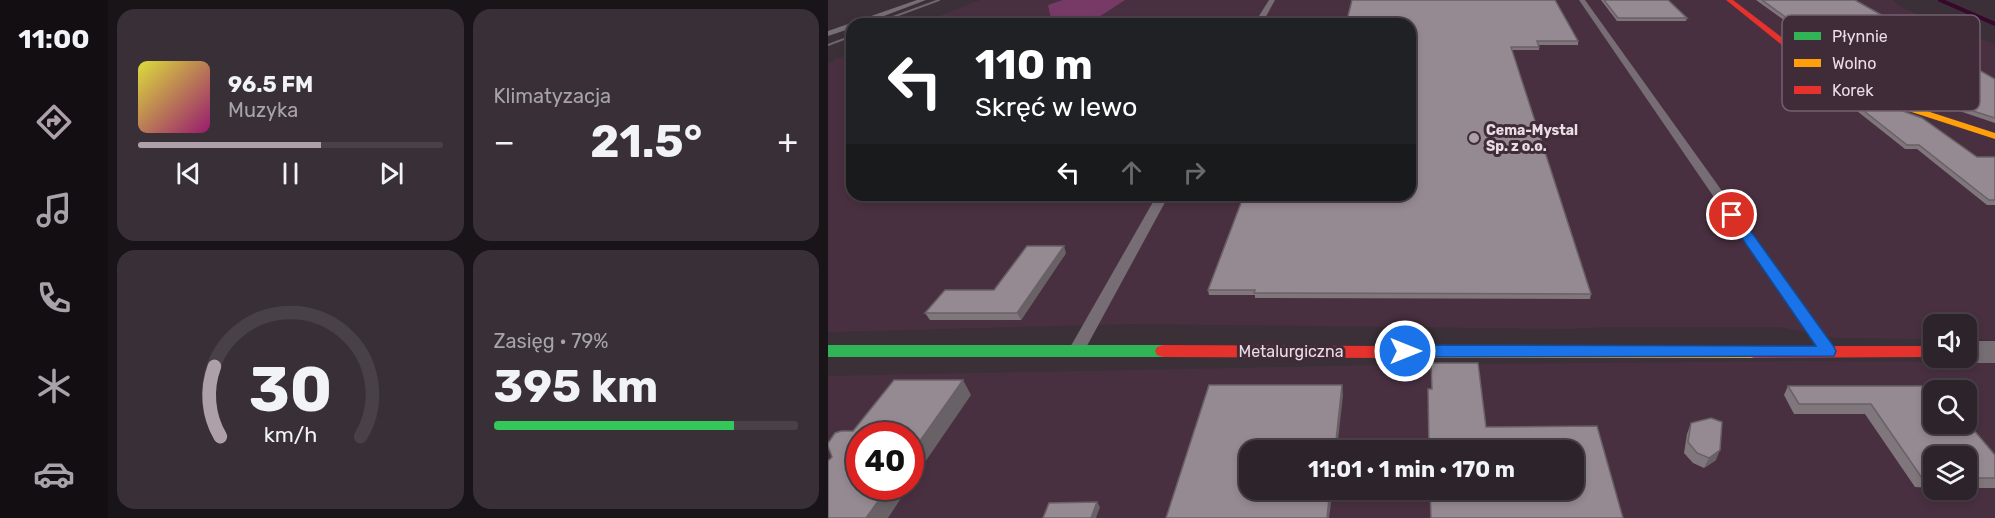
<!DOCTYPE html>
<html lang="pl">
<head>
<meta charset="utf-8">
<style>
  :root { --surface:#2c242a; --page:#383036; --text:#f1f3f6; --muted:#a6a4a8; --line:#484147; --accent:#ada0a8 }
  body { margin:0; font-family:Rubik,sans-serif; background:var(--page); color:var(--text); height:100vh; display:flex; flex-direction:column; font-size:22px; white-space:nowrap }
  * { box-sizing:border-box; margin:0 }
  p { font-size:20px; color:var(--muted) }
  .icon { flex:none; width:33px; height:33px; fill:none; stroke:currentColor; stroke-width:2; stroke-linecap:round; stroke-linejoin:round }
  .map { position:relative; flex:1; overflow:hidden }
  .sheet { display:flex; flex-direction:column; gap:9px; padding:9px; background:#181417; width:720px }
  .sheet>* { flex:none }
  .guide { position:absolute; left:18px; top:18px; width:570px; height:183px; border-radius:18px; box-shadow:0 3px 9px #0003,0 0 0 2px var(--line); background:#202124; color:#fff; overflow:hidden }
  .controls { position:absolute; left:1095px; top:314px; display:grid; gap:12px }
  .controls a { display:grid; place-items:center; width:54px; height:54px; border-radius:12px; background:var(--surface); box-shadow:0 3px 9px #0003,0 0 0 2px var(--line); font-size:30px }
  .speed { position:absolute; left:18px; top:422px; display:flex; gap:12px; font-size:30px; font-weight:700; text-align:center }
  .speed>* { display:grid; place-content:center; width:78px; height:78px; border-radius:50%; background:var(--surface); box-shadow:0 3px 9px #0003,0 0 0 2px var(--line); line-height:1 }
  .speed .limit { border:9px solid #d22; background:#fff; color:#111 }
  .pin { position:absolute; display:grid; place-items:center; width:51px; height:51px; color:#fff; margin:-26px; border:3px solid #fff; border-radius:50%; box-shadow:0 2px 6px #0007 }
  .me { position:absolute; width:66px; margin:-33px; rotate:90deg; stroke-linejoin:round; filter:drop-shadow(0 0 4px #0008) }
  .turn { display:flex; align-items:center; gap:21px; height:126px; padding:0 30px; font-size:27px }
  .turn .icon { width:78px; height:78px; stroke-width:2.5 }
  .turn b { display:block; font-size:42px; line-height:51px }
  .lanes { display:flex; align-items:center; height:57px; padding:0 30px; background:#0003; justify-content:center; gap:30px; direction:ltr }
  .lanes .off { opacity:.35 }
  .big { font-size:45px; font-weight:700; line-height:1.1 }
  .sheet .tile { flex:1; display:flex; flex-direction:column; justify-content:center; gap:9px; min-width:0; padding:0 21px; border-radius:18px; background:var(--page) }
  .sheet .dial { align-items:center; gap:0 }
  .dial svg { height:156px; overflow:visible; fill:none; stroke:var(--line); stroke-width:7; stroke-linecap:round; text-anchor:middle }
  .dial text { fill:var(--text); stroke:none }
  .song { display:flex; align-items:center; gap:18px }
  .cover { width:72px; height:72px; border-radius:9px; background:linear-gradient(135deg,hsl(60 70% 55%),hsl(320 70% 35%)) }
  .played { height:6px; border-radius:3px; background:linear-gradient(90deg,var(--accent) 60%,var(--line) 60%) }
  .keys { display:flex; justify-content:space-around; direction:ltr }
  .heat { display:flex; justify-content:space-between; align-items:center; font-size:33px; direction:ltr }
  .charge { height:9px; border-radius:4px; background:linear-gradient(90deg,#34c759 79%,var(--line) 0) }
  .sheet .tiles { flex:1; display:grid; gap:9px; grid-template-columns:repeat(2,1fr) }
  .trip { position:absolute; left:411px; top:440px; width:345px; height:60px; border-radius:18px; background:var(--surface); box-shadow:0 3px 9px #0003,0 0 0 2px var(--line); font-weight:700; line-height:60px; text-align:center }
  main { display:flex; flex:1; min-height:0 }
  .menu { display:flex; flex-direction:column; width:108px; justify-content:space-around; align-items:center; background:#120e11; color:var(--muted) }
  .menu .icon { width:42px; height:42px }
  .menu .current { color:var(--accent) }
  .menu b { font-size:27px; color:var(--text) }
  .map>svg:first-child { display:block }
</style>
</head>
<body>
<main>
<nav class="menu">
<b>11:00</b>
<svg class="icon current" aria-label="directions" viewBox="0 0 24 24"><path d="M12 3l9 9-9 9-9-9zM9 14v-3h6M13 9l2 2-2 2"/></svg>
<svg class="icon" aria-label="music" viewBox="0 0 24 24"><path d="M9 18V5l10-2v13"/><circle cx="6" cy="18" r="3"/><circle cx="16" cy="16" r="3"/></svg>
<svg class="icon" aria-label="phone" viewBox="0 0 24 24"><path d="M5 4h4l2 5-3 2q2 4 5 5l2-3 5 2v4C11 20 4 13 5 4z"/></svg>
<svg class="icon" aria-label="climate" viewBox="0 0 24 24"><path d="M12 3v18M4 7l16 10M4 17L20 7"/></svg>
<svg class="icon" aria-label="car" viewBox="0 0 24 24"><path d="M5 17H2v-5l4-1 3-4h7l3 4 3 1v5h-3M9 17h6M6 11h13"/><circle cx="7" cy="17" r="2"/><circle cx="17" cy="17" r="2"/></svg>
</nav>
<section class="sheet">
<div class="tiles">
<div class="tile">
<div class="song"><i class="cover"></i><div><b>96.5 FM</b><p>Muzyka</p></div></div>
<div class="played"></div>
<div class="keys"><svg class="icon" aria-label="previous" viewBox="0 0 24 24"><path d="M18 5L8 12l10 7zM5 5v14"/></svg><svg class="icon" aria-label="pause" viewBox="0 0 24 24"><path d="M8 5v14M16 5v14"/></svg><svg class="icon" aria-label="next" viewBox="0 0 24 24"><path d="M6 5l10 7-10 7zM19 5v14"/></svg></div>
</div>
<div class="tile"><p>Klimatyzacja</p>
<div class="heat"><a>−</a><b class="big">21.5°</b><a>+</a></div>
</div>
<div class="tile dial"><svg viewBox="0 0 100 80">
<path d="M14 69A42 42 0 1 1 86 69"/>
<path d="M14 69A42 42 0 0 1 11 33" stroke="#ada0a8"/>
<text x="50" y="56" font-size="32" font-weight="700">30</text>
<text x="50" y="72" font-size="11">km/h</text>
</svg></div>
<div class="tile"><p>Zasięg · 79%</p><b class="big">395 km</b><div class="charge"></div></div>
</div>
</section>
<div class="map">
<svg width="1167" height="518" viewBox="0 0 1167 518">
  <rect width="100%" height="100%" fill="#3b3038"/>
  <g fill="#493041" fill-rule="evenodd">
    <polygon points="152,0 1064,0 1074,8 1167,44 1167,340 1139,339 1138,324 1106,324 1105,339 1007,338 951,327 775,327 743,329 305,324 0,332 0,63 24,52 24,195 582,195 582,24 91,24"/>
    <path d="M971,361L1167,362V518H0V376L557,365ZM1106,390H1138V423H1106ZM32,435H82V486H32ZM422,450H746V489H422ZM1106,456H1138V489H1106Z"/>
  </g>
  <polygon fill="#773a66" points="235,0 297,0 260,24 224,23 220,5"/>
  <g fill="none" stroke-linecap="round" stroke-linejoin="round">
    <polyline stroke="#36082b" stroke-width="4" points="1112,0 1167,24"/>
    <g fill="#776d74" fill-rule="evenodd">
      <polygon points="89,0 98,0 35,24 24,24 24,28 0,36 0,31"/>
      <polygon points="441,0 447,0 434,24 426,24"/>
      <polygon points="751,0 757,0 1006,347 1008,351 1006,355 994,355"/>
      <polygon points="329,195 341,195 254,355 242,355 240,351"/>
    </g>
    <polygon fill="#776d74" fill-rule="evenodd" points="1138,341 1167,341 1167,363 1138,363 1127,360 1125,357 1138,357"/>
    <polygon fill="#30b455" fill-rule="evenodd" points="0,345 335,345 341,347 343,351 341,355 335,357 0,357"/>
    <g fill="#ff9f0a" fill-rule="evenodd">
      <polygon points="1065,102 1071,102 1167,133 1167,139 1065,106"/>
      <polygon points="558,346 926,346 932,348 934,352 932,356 926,358 558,358 552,356 550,352 552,348"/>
    </g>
    <g fill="#e5322d" fill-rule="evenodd">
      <polygon points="898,0 905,0 991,66 1031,87 1073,104 1065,106 1025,91 985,70"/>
      <polygon points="335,345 558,346 564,348 566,352 564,356 558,358 335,357 329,355 327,351 329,347"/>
      <polygon points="926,346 1106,346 1106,357 1108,357 926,358 920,356 918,352 920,348"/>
    </g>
    <g stroke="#6f666c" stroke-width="2">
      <polyline points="46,24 111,0"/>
      <polyline points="0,45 24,36"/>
    </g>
  </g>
  <g fill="#80777d">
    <polygon points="773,0 840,0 859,18 858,21 789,21"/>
    <polygon points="928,0 1027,0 1167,79 1167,123 1093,98 1046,69 1024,69"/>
    <polygon points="582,24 750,41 750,45 711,45 711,50 684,50 763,294 762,299 427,298 427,295 381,295 380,290 582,195"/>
    <polygon points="1026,103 1149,157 1167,157 1167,205 1159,205 1089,149 1077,149 1024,107"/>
    <polygon points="238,253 193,320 102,320 97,313 166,290"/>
    <polygon points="960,386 1110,386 1167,455 1167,488 1138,488 1138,456 1106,456 1106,488 1087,487 1037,414 966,414 956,395"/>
    <polygon points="863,423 888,460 876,468 865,463 856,453 859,434"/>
  </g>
  <g fill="#686166">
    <polygon points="236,246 238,253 193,320 189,313"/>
    <polygon points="135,380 143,395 82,484 82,455"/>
    <polygon points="514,385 515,395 509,450 507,450"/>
    <polygon points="892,450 888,460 876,468 881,458"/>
    <polygon points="61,486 81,486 60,518 38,518"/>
    <polygon points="502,489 505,489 501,518 499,518"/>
    <polygon points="269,502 272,507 268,518 263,518"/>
  </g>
  <g fill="#958a91" stroke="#686166" stroke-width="1.5">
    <polygon points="524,0 727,0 750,41 709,41 711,47 683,47 763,294 426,293 427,290 380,290 416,195 582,195 582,24 518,24"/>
    <polygon points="776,0 840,0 859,18 790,18"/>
    <polygon points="934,0 1027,0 1167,79 1167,118 1095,95 1048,66 1025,66"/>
    <polygon points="1026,103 1053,103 1094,118 1149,157 1167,157 1167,200 1161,200 1091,145 1079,145"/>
    <polygon points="199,246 236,246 189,313 97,313 117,290 166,290"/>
    <polygon points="603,363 650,363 658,427 769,426 795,518 603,518 602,489 746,489 746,450 601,450 600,389 604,389"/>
    <polygon points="66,380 135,380 82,455 82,435 32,435 32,486 61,486 38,518 0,518 0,461 4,457 0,446 0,443 7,433 13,431 25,431"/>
    <polygon points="381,385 514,385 507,450 422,450 422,489 502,489 499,518 338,518"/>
    <polygon points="960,386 1110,386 1113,390 1106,390 1106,423 1138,423 1138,421 1167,455 1167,478 1138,478 1138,456 1106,456 1106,478 1094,478 1043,404 971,404"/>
    <polygon points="883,418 894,422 892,450 881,458 869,453 860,442 863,423"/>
    <polygon points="269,502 263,518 215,518 221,503"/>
  </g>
  <polygon fill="#1a73e8" stroke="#114b97" stroke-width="1.5" points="904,211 909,212 1006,347 1008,351 1006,356 577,357 571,355 569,351 571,347 577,345 988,346 898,215"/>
  <circle fill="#ada0a8" stroke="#402b39" stroke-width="2" cx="646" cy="138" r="6"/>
  <g text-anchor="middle" stroke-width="6" stroke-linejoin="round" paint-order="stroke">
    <g font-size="14" font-weight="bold" fill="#eadce5" stroke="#402b39" text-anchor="start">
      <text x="658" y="135">Cema-Mystal<tspan x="658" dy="16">Sp. z o.o.</tspan></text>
    </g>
    <g font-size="16" fill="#eadce5" stroke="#402b39">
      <text x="463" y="357">Metalurgiczna</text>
    </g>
  </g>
  <rect x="954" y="15" width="198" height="96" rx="9" fill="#402b39" stroke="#73606d" stroke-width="1.5"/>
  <rect x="966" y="32" width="27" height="8" fill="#30b455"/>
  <rect x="966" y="59" width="27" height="8" fill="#ff9f0a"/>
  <rect x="966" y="86" width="27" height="8" fill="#e5322d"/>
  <g font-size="16" fill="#eadce5">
    <text x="1004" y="42">Płynnie</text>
    <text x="1004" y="69">Wolno</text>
    <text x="1004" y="96">Korek</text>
  </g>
</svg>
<div class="controls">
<a><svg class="icon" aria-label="sound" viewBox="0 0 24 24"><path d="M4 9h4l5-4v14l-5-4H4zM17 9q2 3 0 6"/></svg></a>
<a><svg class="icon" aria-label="search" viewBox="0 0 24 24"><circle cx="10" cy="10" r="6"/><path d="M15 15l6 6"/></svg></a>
<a><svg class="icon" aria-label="layers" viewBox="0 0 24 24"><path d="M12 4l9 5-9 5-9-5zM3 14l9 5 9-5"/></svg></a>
</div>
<div class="speed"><div class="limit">40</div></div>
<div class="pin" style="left:904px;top:215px;background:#d93025"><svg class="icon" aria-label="arrive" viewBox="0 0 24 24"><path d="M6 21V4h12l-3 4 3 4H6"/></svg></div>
<svg class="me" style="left:577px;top:351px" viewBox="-20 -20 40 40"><circle r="17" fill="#1a73e8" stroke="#fff" stroke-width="3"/><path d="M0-11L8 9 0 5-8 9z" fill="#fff"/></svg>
<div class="trip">11:01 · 1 min · 170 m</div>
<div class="guide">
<div class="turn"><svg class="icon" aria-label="left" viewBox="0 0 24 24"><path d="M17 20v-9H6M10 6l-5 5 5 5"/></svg><div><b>110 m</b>Skręć w lewo</div></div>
<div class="lanes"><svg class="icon" aria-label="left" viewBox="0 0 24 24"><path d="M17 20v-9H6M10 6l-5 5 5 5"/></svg><svg class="icon off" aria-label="ahead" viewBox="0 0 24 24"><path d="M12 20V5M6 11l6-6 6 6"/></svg><svg class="icon off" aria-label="right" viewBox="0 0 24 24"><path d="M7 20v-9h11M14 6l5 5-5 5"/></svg></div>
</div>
</div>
</main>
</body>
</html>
